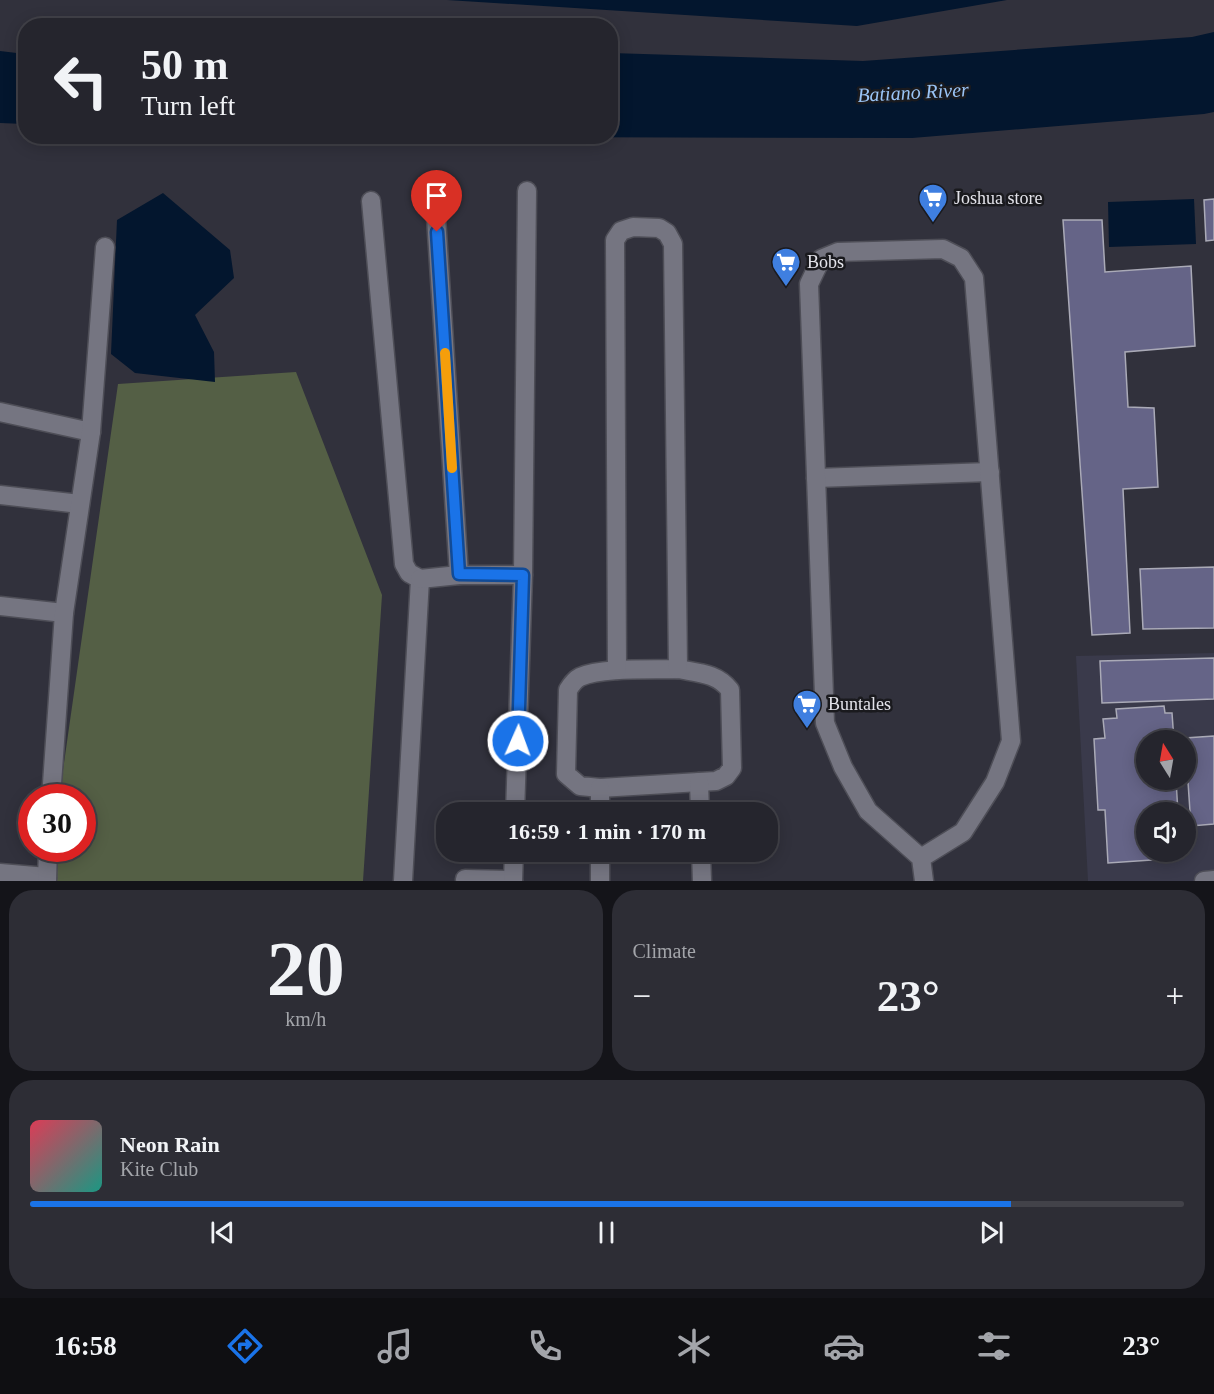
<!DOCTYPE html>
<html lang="en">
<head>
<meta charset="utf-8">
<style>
  :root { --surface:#25252d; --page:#2d2d35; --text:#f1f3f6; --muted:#a3a5aa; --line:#424249; --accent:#1a73e8 }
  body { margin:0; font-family:"Times New Roman",serif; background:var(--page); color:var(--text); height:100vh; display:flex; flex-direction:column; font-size:22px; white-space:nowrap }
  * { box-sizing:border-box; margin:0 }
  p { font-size:20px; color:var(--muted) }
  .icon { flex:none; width:33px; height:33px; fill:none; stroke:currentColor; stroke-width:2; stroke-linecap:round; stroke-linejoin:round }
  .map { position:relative; height:881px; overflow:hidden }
  .drawer { display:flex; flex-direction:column; gap:9px; padding:9px; background:#141419; flex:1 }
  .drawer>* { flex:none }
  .top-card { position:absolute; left:18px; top:18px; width:600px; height:126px; border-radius:24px; box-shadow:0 3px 15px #0003,0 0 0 2px var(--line); background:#25252d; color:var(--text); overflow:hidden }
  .needle { width:39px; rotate:349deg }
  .fabs { position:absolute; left:1136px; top:730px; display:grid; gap:12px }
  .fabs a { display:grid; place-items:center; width:60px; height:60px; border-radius:50%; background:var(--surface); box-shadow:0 3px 15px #0003,0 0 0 2px var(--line); font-size:30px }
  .speed { position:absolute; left:18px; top:784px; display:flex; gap:12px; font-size:30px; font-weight:700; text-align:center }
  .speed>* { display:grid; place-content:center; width:78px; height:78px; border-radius:50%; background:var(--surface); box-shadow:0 3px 15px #0003,0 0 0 2px var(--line); line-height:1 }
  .speed .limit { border:9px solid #d22; background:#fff; color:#111 }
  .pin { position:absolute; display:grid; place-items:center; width:51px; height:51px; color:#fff; margin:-62px -26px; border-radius:50% 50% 50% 0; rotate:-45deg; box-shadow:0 0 6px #0007 }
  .pin .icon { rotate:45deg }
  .me { position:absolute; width:66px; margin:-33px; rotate:2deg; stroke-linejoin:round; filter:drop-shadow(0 0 4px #0008) }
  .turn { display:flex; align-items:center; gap:21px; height:126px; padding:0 24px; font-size:27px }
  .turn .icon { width:78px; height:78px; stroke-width:2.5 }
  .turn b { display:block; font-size:42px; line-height:51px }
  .big { font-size:45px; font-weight:600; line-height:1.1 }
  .drawer .card { flex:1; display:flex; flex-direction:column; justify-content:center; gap:9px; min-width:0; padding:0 21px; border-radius:24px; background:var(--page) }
  .drawer .dial { align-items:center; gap:0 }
  .dial b { font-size:78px; line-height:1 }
  .song { display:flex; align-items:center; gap:18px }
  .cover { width:72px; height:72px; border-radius:9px; background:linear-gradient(135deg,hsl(350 70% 55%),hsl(170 70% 35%)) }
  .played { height:6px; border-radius:3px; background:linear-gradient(90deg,var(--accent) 85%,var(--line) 85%) }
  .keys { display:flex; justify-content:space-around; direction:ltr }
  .heat { display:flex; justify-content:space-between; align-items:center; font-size:33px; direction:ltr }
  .drawer .tiles { flex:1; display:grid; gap:9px; grid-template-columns:1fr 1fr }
  .card:last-child { grid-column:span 2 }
  .trip { position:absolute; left:436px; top:802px; width:342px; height:60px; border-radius:24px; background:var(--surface); box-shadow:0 3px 15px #0003,0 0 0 2px var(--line); font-weight:600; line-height:60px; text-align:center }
  .dock { display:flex; height:96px; justify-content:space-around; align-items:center; background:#0f0f12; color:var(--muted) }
  .dock .icon { width:42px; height:42px }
  .dock .selected { color:var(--accent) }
  .dock b { font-size:27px; color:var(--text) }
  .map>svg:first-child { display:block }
</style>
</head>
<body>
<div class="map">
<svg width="1214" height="881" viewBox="0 0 1214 881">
  <rect width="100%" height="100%" fill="#31313c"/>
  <path fill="#3a3a4b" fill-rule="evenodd" d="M1214,653V881H1088L1076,656ZM1146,741H1185V780H1146ZM1146,813H1185V852H1146Z"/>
  <polygon fill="#545f45" points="296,372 382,595 363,881 47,881 52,849 82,849 82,798 59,798 118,384"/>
  <g fill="#03162e">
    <polygon points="447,0 1007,0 857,26"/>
    <polygon points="1214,32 1214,112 1204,114 912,138 464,137 610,136 611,53 863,61 1192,37"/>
    <polygon points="0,51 25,54 25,124 0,123"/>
    <polygon points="163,193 230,250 234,278 195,315 214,352 215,382 135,373 111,354 117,220"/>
    <polygon points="1194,199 1196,244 1109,247 1108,202"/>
  </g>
  <g fill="#656487" stroke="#aaaab7" stroke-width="1.5">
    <polygon points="1214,199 1214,240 1206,241 1204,200"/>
    <polygon points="1063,220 1102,220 1105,272 1191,266 1195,346 1125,352 1128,407 1154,408 1158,487 1123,489 1130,633 1092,635"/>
    <polygon points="1214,567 1214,628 1143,629 1140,569"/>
    <polygon points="1214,658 1214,699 1102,703 1100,661"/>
    <polygon points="1164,706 1165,713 1172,713 1174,741 1146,741 1146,780 1176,780 1178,813 1146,813 1146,852 1181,852 1181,858 1108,863 1105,810 1098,810 1094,739 1105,738 1103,719 1117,718 1116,709"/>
    <polygon points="1214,736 1214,824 1191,826 1185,738"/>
  </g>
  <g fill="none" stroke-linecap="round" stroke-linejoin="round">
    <g stroke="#4e4e57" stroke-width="21">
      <g id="minor">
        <polyline points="434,186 459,575"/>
        <polyline points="371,201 404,564 409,573 420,579 403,881"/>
        <polyline points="0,412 91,432"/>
        <polyline points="816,478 990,472"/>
        <polyline points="0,495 80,504"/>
        <polyline points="420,579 459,575 523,575"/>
        <polyline points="0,606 64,613"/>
        <path d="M678,669C698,673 717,673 730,690L732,768L726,776L716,781L600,788L580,786L566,774L568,690C571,685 574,680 580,677C602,667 654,670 678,669Z"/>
        <polyline points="617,670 615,240 621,231 633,227 659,228 667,233 673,244 678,669"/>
        <polyline points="699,782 700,813"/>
        <polyline points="51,798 64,613 91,432 105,247"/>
        <polyline points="515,813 523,575 527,191"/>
        <polyline points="600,813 600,788"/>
        <polyline points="701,852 702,881"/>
        <polyline points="921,858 963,832 995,782 1011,741 974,278 961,258 943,249 838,252 821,259 809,284 825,723 843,767 868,811 921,858 924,881"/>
        <polyline points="0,873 47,877"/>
        <polyline points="465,879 513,880"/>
        <polyline points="47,881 48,849"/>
        <polyline points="513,881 514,852"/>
        <polyline points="600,881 600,852"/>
        <polyline points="1204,881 1214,880"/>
      </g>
    </g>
    <use href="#minor" stroke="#757581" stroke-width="18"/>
  </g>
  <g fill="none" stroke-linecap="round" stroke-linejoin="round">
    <g stroke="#114b97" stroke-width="15">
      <polyline id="route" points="437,232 459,574 523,575 518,741"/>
    </g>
    <use href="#route" stroke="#1a73e8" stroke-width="10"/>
    <polyline stroke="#f59e0b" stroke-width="10" points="445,353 452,468"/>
  </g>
  <defs>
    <g id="supermarket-pin" transform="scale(1.5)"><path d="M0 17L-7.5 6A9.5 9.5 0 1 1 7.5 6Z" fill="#3f7fe0" stroke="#1a1a1e"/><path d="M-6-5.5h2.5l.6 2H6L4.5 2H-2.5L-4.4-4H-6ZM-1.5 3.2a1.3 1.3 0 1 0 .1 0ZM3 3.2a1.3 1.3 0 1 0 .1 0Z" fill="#fff"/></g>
  </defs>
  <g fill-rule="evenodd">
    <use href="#supermarket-pin" x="933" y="198"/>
    <use href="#supermarket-pin" x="786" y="262"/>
    <use href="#supermarket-pin" x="807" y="704"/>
  </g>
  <g text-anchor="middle" stroke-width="5" stroke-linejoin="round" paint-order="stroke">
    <g font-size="18" fill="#e3e3ea" stroke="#1a1a1e" text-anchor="start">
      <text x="954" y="204">Joshua store</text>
      <text x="807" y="268">Bobs</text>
      <text x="828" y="710">Buntales</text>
    </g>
    <g font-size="20" font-style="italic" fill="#9ac4f6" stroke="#1a1a1e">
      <text transform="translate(913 92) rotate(-3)" y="7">Batiano River</text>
    </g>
  </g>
</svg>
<div class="fabs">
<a><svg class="needle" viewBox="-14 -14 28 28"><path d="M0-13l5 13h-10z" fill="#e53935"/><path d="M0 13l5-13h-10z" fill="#a3a5aa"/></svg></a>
<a><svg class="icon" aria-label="sound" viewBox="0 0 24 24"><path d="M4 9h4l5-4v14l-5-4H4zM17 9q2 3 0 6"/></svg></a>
</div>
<div class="speed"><div class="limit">30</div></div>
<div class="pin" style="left:437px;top:232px;background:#d93025"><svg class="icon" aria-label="arrive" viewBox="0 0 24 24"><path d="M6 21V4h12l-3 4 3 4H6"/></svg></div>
<svg class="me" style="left:518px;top:741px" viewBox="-20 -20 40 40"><circle r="17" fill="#1a73e8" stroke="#fff" stroke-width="3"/><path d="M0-11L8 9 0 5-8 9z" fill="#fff"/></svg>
<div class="trip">16:59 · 1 min · 170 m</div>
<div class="top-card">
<div class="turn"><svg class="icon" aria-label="left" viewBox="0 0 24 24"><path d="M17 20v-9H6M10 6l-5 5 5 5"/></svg><div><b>50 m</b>Turn left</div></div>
</div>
</div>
<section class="drawer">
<div class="tiles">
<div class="card dial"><b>20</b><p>km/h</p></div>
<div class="card"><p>Climate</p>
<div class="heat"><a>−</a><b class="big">23°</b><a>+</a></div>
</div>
<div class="card">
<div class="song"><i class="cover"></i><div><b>Neon Rain</b><p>Kite Club</p></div></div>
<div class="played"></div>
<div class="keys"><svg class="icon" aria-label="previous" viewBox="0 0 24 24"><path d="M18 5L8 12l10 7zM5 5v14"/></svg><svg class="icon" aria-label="pause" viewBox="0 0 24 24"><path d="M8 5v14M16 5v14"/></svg><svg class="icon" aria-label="next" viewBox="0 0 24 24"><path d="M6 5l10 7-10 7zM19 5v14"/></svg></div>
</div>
</div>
</section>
<nav class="dock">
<b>16:58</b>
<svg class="icon selected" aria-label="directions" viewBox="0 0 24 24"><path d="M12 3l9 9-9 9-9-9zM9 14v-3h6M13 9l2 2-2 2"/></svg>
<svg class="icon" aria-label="music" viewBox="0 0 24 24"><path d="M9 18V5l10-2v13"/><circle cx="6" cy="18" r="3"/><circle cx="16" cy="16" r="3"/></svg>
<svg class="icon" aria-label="phone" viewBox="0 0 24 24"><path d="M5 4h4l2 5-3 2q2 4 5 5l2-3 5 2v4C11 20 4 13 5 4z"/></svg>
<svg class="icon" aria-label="climate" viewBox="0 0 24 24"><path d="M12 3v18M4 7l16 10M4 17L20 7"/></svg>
<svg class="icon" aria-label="car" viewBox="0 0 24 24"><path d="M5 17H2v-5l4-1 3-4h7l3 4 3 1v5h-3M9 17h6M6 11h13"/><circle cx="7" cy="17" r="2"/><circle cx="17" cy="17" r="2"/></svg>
<svg class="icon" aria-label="filters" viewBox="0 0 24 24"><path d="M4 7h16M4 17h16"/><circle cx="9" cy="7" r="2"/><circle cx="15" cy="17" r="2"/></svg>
<b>23°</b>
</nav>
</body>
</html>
